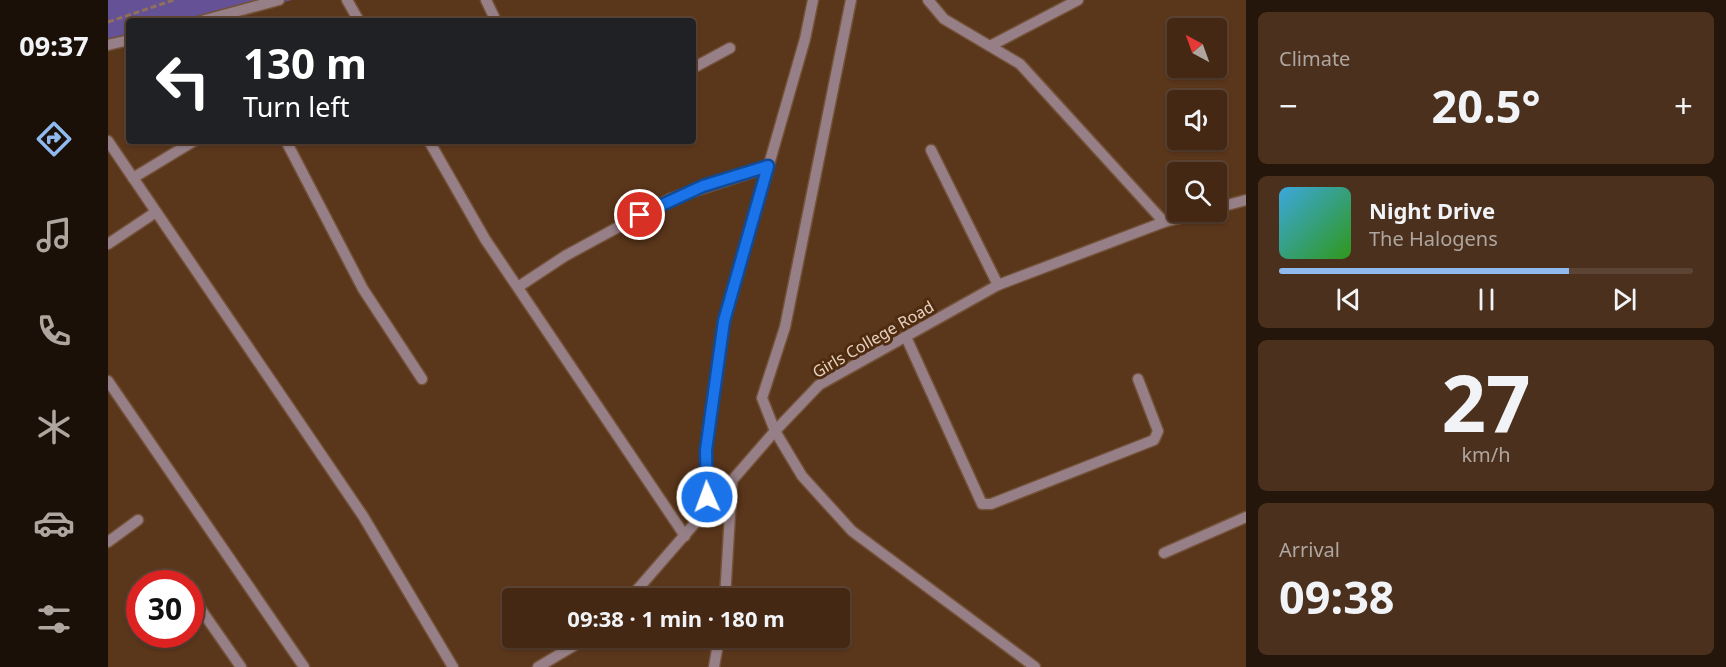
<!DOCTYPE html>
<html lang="en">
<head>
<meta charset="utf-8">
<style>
  :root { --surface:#442814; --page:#4b301d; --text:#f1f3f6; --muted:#afa6a0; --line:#5c4434; --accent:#90b9f0 }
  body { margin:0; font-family:"Noto Sans",sans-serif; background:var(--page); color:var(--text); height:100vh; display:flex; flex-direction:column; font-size:22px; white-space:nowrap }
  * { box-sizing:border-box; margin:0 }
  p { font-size:20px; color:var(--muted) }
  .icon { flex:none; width:33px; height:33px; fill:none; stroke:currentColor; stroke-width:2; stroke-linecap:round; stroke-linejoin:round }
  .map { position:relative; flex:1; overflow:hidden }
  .side { display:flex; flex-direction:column; gap:12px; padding:12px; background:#25160b; width:480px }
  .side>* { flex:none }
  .guide { position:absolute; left:18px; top:18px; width:570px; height:126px; border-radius:6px; box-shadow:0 2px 4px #0004,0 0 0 2px var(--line); background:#202124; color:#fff; overflow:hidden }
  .needle { width:39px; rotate:319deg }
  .buttons { position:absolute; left:1059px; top:18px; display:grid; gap:12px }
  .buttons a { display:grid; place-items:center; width:60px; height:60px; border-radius:6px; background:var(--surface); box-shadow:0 2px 4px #0004,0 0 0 2px var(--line); font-size:30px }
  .speed { position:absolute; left:18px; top:570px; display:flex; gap:12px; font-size:30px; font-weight:700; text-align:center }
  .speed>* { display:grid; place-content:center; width:78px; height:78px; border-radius:50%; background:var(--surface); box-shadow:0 2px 4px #0004,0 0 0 2px var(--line); line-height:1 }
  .speed .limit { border:9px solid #d22; background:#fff; color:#111 }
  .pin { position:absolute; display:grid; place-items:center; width:51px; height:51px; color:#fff; margin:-26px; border:3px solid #fff; border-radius:50%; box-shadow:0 2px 6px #0007 }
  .me { position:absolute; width:66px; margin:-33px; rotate:358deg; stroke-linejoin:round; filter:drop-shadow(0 0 4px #0008) }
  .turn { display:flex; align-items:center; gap:21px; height:126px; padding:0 18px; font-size:27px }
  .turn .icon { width:78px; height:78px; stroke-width:2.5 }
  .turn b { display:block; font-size:42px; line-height:51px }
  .big { font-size:45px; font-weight:700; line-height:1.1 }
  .side .tile { flex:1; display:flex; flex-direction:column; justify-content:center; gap:9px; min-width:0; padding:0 21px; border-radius:9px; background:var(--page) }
  .side .dial { align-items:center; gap:0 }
  .dial b { font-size:78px; line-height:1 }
  .song { display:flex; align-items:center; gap:18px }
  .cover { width:72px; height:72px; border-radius:9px; background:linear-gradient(135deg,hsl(200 70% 55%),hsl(110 70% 35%)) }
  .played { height:6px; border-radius:3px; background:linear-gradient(90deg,var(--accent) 70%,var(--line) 70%) }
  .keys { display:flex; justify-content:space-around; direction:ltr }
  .heat { display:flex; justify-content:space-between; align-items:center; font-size:33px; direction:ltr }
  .trip { position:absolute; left:394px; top:588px; width:348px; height:60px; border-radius:6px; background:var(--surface); box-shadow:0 2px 4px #0004,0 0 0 2px var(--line); font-weight:700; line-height:60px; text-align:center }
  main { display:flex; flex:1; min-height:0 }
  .tabs { display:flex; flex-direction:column; width:108px; justify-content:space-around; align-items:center; background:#1b1008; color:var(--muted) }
  .tabs .icon { width:42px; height:42px }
  .tabs .selected { color:var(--accent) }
  .tabs b { font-size:27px; color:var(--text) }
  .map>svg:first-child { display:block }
</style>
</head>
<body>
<main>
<nav class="tabs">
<b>09:37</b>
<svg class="icon selected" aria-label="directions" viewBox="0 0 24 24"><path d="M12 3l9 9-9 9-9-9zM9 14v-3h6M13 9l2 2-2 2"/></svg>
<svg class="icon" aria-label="music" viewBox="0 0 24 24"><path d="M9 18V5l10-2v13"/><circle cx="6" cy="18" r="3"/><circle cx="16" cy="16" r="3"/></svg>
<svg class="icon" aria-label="phone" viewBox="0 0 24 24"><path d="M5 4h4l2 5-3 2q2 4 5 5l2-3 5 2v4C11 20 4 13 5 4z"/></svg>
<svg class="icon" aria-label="climate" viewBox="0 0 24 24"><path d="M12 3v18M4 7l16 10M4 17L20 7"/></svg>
<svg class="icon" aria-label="car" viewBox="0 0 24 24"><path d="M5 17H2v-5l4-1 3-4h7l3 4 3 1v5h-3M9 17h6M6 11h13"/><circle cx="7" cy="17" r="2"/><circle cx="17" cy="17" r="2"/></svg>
<svg class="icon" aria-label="filters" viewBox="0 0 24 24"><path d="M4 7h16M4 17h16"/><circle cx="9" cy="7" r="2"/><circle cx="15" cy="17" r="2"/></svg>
</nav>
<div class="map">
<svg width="1138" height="667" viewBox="0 0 1138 667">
  <rect width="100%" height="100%" fill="#5a361b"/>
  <polygon fill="#655195" points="0,0 184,0 99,21 21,21 21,40 0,46"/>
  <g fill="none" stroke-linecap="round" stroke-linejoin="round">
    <g stroke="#735239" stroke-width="13">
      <g id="minor">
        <polyline points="239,0 251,21"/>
        <polyline points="378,0 388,21"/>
        <polyline points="743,0 677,327 654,398 667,431 694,476 744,531 927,667"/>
        <polyline points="820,0 836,19 912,64 1056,222"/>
        <polyline points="93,21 171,0"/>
        <polyline points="0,45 21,40"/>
        <polyline points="882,46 970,0"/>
        <polyline points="585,68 622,48"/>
        <polyline points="0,141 255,516 345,667"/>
        <polyline points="178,141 255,289 314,379"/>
        <polyline points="321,141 377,239 577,536"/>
        <polyline points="823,150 890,285"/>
        <polyline points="25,178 86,141"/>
        <polyline points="1108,208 1138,200"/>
        <polyline points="0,244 48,212"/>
        <polyline points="410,287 457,256 562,199 660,167"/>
        <polyline points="798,337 874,504 883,504 1046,440 1050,431 1030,379"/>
        <polyline points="0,381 196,667"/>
        <polyline points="600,509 598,450 616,321 697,39 705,0"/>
        <polyline points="0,542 30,520"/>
        <polyline points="1056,553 1138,517"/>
        <polyline points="522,598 667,431 711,385 890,285 1056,222 1095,212"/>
        <polyline points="617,598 624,481"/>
        <polyline points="87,601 133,667"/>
        <polyline points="430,667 479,638"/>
        <polyline points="606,667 611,638"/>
      </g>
    </g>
    <polyline stroke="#8f715a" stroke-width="3" stroke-dasharray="6 3" stroke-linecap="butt" points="0,22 66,0"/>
    <use href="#minor" stroke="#967f86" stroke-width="10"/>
  </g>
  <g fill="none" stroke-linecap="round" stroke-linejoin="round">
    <g stroke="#114b97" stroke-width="15">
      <polyline id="route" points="532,215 595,186 660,166 616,321 598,450 599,497"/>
    </g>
    <use href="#route" stroke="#1a73e8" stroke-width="10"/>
  </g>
  <g text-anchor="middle" stroke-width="6" stroke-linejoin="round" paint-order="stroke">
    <g font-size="16" fill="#e6d0c0" stroke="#4f2c10">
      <text transform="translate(765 339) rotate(-30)" y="6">Girls College Road</text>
    </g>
  </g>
</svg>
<div class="buttons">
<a><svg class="needle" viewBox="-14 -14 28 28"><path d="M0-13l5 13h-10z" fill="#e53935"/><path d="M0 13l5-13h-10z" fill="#afa6a0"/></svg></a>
<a><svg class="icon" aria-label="sound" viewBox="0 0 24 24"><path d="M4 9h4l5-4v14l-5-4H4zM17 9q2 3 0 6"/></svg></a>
<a><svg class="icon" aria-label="search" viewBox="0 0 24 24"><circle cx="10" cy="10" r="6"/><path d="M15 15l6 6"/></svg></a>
</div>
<div class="speed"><div class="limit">30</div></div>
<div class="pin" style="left:532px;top:215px;background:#d93025"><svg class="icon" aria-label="arrive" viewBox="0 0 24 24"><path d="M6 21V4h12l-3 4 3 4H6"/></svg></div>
<svg class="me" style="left:599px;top:497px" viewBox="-20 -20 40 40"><circle r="17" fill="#1a73e8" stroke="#fff" stroke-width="3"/><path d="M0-11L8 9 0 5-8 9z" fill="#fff"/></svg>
<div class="trip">09:38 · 1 min · 180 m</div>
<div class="guide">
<div class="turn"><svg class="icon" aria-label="left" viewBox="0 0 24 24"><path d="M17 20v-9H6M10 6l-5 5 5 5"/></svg><div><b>130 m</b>Turn left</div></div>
</div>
</div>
<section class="side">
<div class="tile"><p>Climate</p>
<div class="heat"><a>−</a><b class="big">20.5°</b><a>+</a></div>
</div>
<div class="tile">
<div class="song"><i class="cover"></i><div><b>Night Drive</b><p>The Halogens</p></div></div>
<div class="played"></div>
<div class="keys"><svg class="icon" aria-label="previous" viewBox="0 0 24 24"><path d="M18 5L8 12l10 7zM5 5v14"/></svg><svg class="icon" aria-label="pause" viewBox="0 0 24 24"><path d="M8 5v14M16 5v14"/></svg><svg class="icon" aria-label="next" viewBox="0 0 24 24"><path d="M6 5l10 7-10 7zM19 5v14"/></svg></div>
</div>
<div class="tile dial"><b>27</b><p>km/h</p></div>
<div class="tile"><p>Arrival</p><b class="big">09:38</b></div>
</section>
</main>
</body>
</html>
